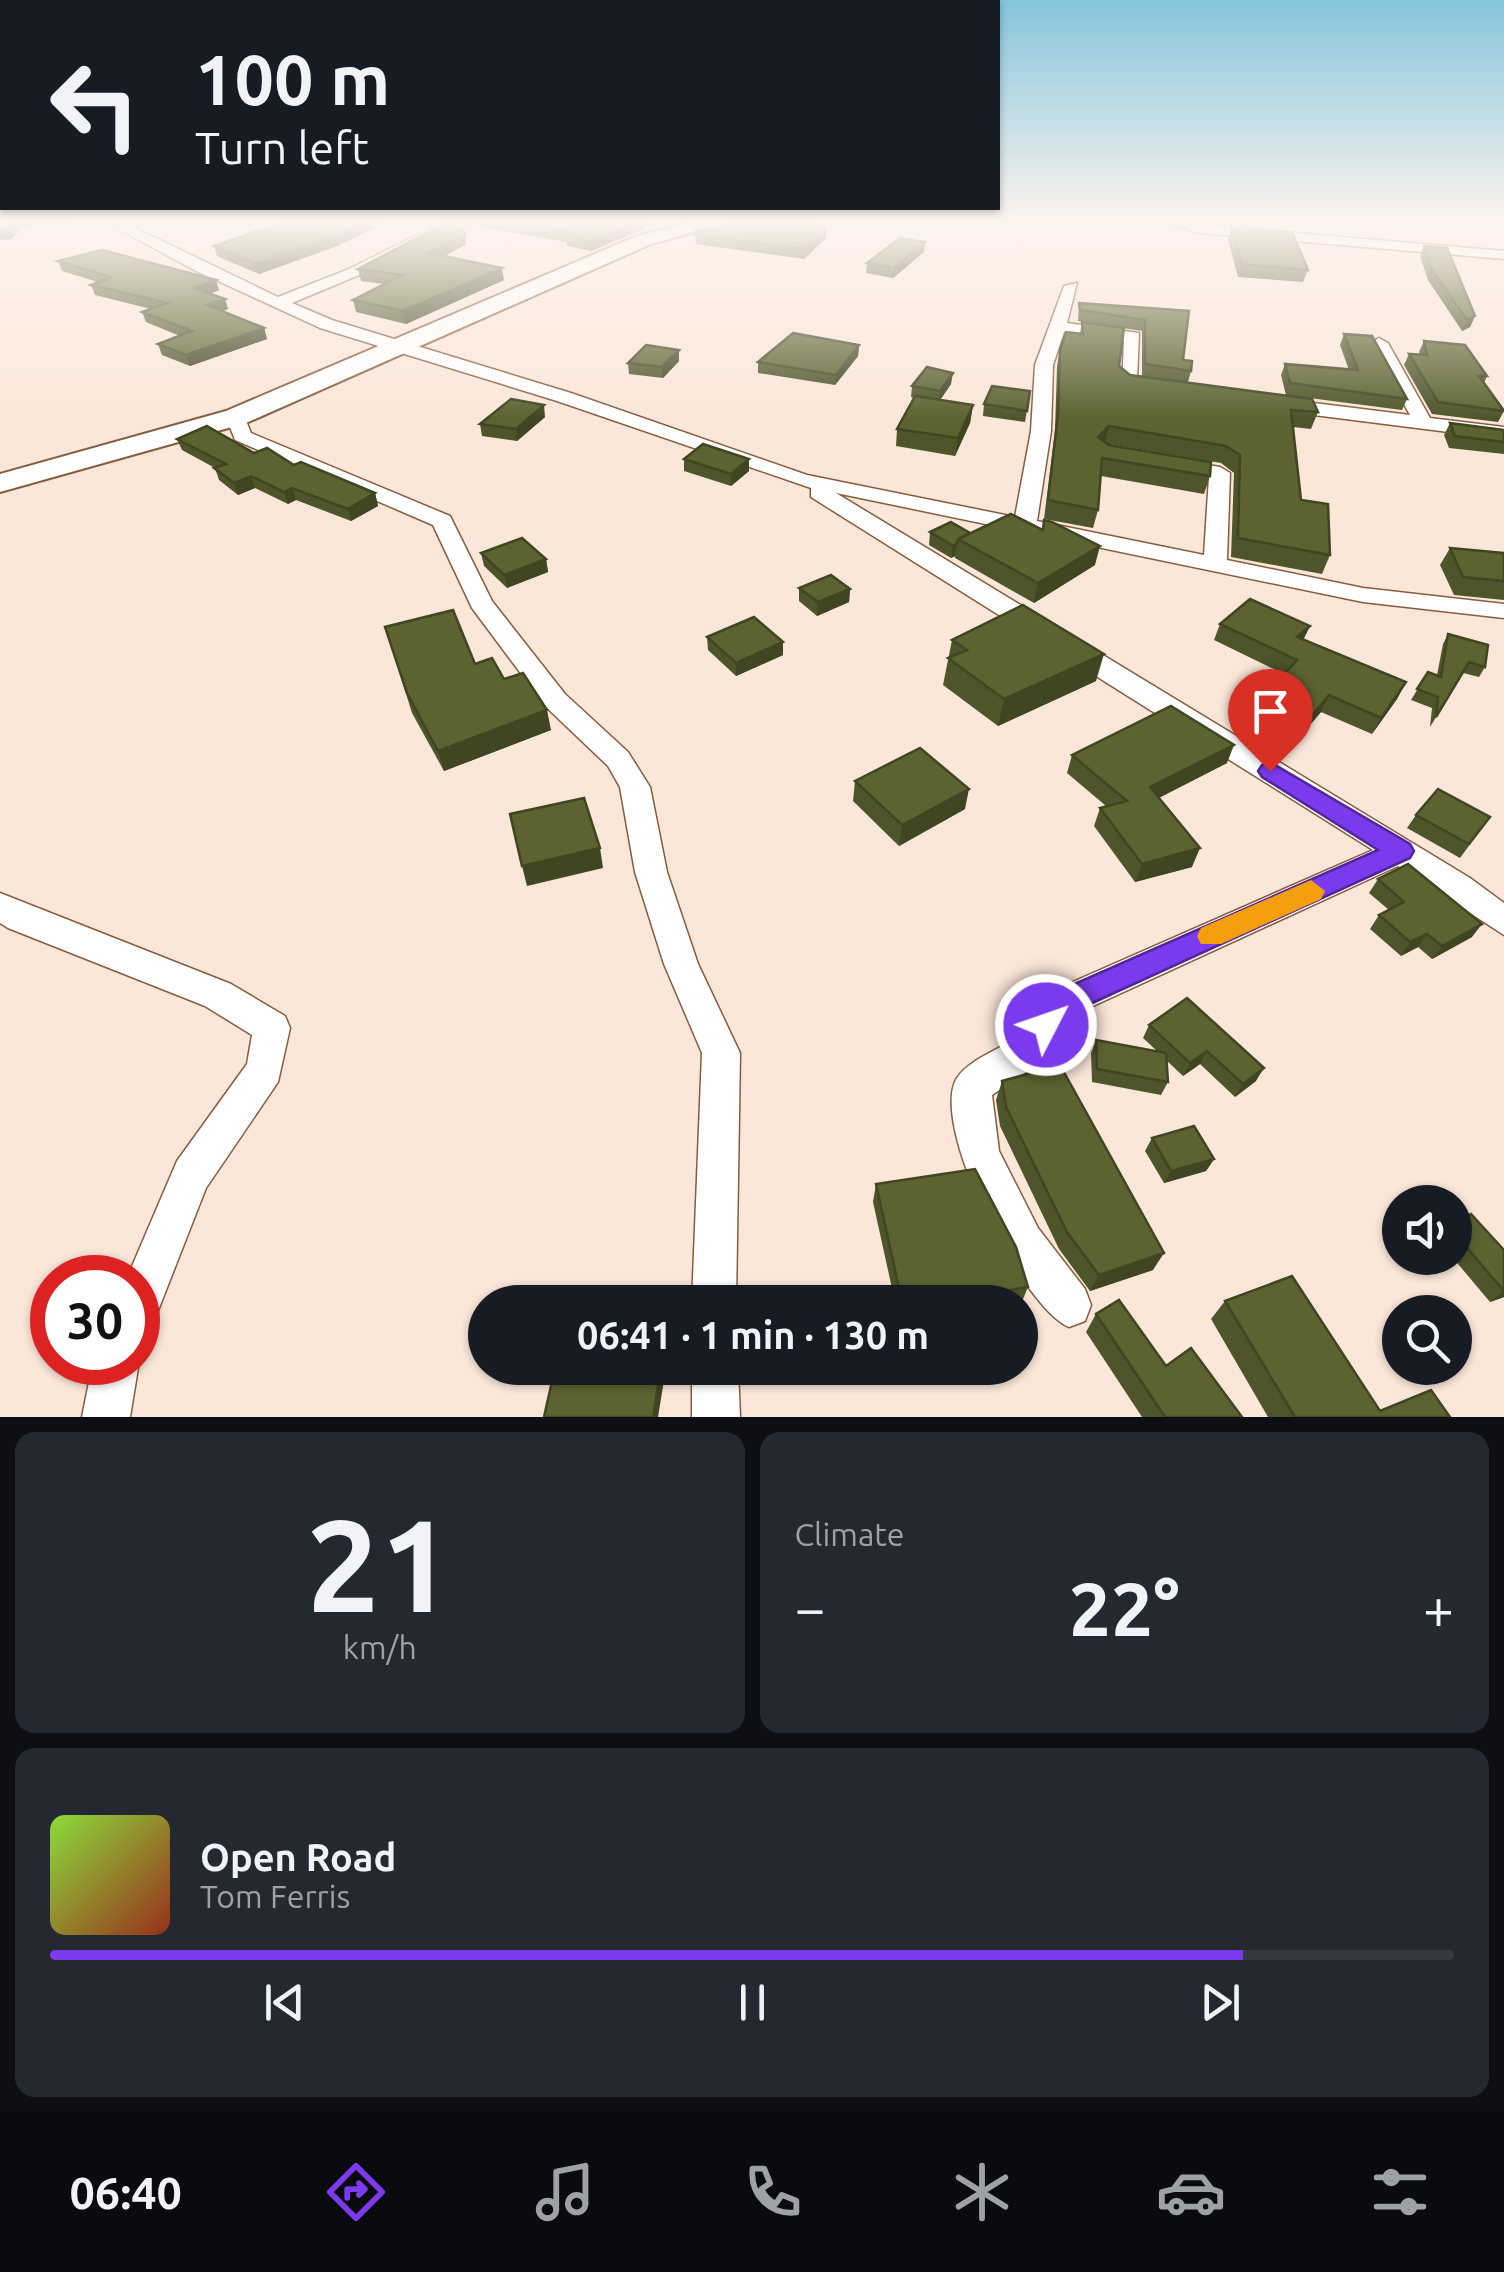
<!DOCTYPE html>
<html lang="en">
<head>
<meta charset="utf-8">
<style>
  :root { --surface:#171b24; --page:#242831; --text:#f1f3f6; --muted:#9ea1a6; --line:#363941; --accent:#7c3aed }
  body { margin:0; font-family:Ubuntu,sans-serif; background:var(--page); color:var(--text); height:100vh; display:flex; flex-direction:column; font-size:38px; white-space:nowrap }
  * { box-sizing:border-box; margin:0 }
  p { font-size:32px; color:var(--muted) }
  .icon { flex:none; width:55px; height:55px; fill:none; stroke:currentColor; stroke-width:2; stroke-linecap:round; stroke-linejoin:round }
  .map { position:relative; height:1417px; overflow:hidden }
  .details { display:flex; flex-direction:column; gap:15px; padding:15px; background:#0d0f14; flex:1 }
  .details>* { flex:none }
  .guide { position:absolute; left:0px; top:0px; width:1000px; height:210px; box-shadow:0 2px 8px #0004; background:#171b24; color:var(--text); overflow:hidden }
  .buttons { position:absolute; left:1382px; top:1185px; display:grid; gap:20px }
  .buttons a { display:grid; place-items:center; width:90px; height:90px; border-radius:50%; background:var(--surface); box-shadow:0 2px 8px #0004; font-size:50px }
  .speed { position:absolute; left:30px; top:1255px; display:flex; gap:20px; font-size:50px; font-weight:700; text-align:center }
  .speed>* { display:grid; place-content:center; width:130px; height:130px; border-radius:50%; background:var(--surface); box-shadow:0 2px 8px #0004; line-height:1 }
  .speed .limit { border:15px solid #d22; background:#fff; color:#111 }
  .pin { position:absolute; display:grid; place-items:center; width:85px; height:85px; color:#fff; margin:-102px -42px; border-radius:50% 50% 50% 0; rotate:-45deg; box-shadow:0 0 10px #0007 }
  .pin .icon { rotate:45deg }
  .me { position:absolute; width:110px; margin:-55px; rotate:49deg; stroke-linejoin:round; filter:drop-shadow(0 0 8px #0008) }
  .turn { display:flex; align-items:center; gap:35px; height:210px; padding:0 30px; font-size:45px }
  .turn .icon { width:130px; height:130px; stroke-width:2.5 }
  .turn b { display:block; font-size:70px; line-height:85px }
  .big { font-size:75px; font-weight:700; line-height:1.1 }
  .details .card { flex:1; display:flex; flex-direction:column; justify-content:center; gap:15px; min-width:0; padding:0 35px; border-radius:20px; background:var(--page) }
  .details .dial { align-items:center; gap:0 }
  .dial b { font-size:130px; line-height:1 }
  .song { display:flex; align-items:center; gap:30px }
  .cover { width:120px; height:120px; border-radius:15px; background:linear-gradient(135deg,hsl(90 70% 55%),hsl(10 70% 35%)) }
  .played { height:10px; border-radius:5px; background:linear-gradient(90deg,var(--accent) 85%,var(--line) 85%) }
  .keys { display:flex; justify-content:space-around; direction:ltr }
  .heat { display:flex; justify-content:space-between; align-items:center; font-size:55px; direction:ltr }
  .details .tiles { flex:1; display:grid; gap:15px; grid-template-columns:1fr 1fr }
  .card:last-child { grid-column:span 2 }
  .trip { position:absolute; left:468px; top:1285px; width:570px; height:100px; border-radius:50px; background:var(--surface); box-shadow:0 2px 8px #0004; font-weight:700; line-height:100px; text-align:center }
  .tab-bar { display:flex; height:160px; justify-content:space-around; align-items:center; background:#090b0e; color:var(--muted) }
  .tab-bar .icon { width:70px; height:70px }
  .tab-bar .on { color:var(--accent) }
  .tab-bar b { font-size:45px; color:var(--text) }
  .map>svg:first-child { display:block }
</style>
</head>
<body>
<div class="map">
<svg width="1504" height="1417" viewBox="0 0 1504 1417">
  <rect width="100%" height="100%" fill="#fbe7d9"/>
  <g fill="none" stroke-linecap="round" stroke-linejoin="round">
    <g stroke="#875c3e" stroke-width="3">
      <g id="street">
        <path d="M104,221H121L278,297L349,269L445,221H463L359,275L292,303L332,320L571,393L807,475L1015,517L1031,431L1035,365L1064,286L1077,283L1067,323L1139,333L1137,379L1165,387L1156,392L1122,387L1124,341L1064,332L1053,365L1051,431L1037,521L1204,555L1209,477L1167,466L1177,460L1220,467L1230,473L1227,560L1363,588L1504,604V618L1363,602L836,493L1470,878L1504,903V935L1398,866L1069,1017L1050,1056L992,1095L999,1151L1038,1228L1085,1289L1091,1305L1085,1321L1069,1327C1023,1308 928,1124 957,1078C969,1059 1002,1049 1020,1035C1031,1026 1037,1007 1043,995L1373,850L811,497V488L557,401L320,328L194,270Z"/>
        <polygon points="1159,221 1504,251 1504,259 1200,233"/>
        <polygon points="1379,338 1388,343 1430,418 1504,427 1504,439 1282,411 1273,405 1282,399 1410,415 1370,343"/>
        <polygon points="229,413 243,413 251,433 450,516 492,601 565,694 628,752 650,787 667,872 698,964 740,1053 736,1302 692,1302 702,1053 664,964 635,872 620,787 608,766 545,706 472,608 433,525 235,440 226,417"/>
        <polygon points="0,893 231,984 285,1016 290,1028 278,1082 206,1188 154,1321 138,1327 138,1278 127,1278 177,1161 247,1064 252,1035 205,1006 8,928 0,923"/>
        <polygon points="138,1358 139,1362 130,1417 82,1417 93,1362 138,1362"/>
        <polygon points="692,1368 738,1368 740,1417 692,1417"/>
      </g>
    </g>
    <g stroke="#875c3e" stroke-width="4">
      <polygon id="secondary" points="698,221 733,221 651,244 246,423 0,492 0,474 226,411 637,236"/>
    </g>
    <use href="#street" fill="#fff" fill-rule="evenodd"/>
    <use href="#secondary" fill="#fff" fill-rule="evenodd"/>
  </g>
  <g fill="#4f552a">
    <polygon points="286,221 388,221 337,246 259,274 217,256 214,246"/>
    <polygon points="464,221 645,221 645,228 591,251 567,246 567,242 464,224"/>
    <polygon points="1223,221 1257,221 1256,226 1224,223"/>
    <polygon points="1232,227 1308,270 1303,282 1238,277 1228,239"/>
    <polygon points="695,231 826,238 804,259 696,244"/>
    <polygon points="465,233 466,244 445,256 504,280 406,324 356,312 353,300 384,284 361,281 358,269"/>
    <polygon points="925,242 924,252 893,278 866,273 867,263"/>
    <polygon points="1424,246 1475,316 1470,327 1462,331 1428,280 1420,256"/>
    <polygon points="58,261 219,290 210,294 225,299 228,309 222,311 264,328 267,339 190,366 162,355 158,344 180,336 146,322 142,312 151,309 95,295 91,285 98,282 62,271"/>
    <polygon points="1079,303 1189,311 1183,360 1191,371 1188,382 1142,376 1142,331 1078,321"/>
    <polygon points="1082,322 1119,366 1130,375 1318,412 1311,429 1293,427 1301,500 1330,555 1322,574 1231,557 1234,473 1221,463 1109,444 1210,476 1204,494 1101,476 1098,510 1093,528 1044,519 1055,431 1057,366 1060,350 1080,334"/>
    <polygon points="1344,334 1407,399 1402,410 1286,395 1281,375 1285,364 1349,370 1340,345"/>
    <polygon points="1424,341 1487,376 1484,383 1504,411 1498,422 1432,414 1404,365 1409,354 1420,355 1419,352"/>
    <polygon points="859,345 858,356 835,385 758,373 758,362"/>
    <polygon points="679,361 663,378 629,374 628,363"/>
    <polygon points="951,384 940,400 973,405 970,423 955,456 896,446 897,429 914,398 911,397 912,386"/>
    <polygon points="1030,391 1025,422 983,416 984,404"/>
    <polygon points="545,417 517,441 482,436 480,424"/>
    <polygon points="1450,423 1504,430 1504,454 1449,448 1444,435"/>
    <polygon points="177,439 254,453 294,465 375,493 378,506 351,521 296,500 288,504 255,488 238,495 219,480 215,468 182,450"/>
    <polygon points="684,459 749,471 731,486 684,471"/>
    <polygon points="930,532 970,533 1095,565 1034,603 955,558 955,556 951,558 929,545"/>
    <polygon points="1450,548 1504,553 1504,600 1454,595 1440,565"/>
    <polygon points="481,553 546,559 548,572 507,588 484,566"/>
    <polygon points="799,588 850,589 849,602 817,616 799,601"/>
    <polygon points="1220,624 1310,626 1303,640 1406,682 1397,699 1372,734 1321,712 1290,748 1245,725 1252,709 1284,674 1214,640"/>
    <polygon points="385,627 475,664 504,679 551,730 444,771 412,713"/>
    <polygon points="1448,634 1485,667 1479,677 1463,673 1430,727 1432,708 1411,700 1428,672 1437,675 1443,644"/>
    <polygon points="707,637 783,655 736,676 708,650"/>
    <polygon points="952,640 1096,681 998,726 943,685"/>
    <polygon points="1072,755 1227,763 1159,798 1192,867 1135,882 1094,826 1100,808 1106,806 1067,773"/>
    <polygon points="855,781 965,809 899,846 853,801"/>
    <polygon points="1416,815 1490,817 1460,858 1407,828"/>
    <polygon points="1378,879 1472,937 1432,959 1418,947 1401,956 1370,929 1379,915 1389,910 1369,893"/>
    <polygon points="1187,998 1256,1081 1235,1097 1200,1064 1183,1076 1166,1060 1168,1082 1161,1095 1092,1082 1091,1053 1096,1040 1157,1051 1143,1038 1149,1025"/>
    <polygon points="1002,1081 1153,1270 1090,1291 1059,1249 1000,1126 996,1100"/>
    <polygon points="1152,1138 1214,1159 1206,1171 1164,1183 1145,1151"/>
    <polygon points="876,1184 1028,1287 1021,1304 895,1302 873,1202"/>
    <polygon points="1455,1221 1504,1250 1504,1297 1490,1302 1453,1258 1455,1258"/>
    <polygon points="1225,1301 1380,1411 1450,1417 1268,1417 1211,1319"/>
    <polygon points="1096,1314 1166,1366 1242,1417 1142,1417 1086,1332"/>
  </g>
  <g fill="#404522">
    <polygon points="15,221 101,221 22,227 12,239 0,240 0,230"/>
    <polygon points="366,221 388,221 337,246 259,274 256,264"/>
    <polygon points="640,221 645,221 645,228 591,251 590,242"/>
    <polygon points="826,228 826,238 804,259 805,249"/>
    <polygon points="465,233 466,244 431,264 429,253"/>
    <polygon points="925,242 924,252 893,278 894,268"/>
    <polygon points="502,268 504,280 406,324 403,311"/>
    <polygon points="216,280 219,290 198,298 194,288"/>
    <polygon points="225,299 228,309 210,316 207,305"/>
    <polygon points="1475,316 1470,327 1462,331 1467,320"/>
    <polygon points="264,328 267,339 190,366 186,355"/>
    <polygon points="859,345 858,356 835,385 836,375"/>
    <polygon points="679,350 679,361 663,378 662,367"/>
    <polygon points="953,373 951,384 938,403 940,391"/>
    <polygon points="544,405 545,417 517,441 516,429"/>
    <polygon points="973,405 970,423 955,456 958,438"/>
    <polygon points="1109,426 1105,444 1098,437"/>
    <polygon points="749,459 749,471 731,486 731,474"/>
    <polygon points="251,476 255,488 238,495 234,483"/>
    <polygon points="292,488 296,500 288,504 284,492"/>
    <polygon points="375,493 378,506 351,521 348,509"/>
    <polygon points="957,543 955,556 951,558 953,546"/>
    <polygon points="1100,546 1095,565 1034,603 1038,583"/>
    <polygon points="546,559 548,572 507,588 504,575"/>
    <polygon points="850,589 849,602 817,616 818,602"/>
    <polygon points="1310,626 1302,642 1297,637"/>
    <polygon points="783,642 783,655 736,676 736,663"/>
    <polygon points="1104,654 1096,681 998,726 1004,699"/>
    <polygon points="1406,682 1397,699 1372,734 1381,718"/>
    <polygon points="1329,695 1321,712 1290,748 1298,732"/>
    <polygon points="547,710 551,730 444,771 438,751"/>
    <polygon points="1234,745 1227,763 1144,805 1150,787"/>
    <polygon points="969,789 965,809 899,846 902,825"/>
    <polygon points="600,848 603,868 527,886 522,866"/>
    <polygon points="1200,848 1192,867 1135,882 1142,864"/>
    <polygon points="1482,924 1472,937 1432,959 1442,946"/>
    <polygon points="1427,934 1418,947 1401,956 1410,942"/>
    <polygon points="1207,1051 1200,1064 1183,1076 1190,1063"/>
    <polygon points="1264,1068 1256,1081 1235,1097 1243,1084"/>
    <polygon points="1214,1159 1206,1171 1164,1183 1171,1171"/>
    <polygon points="1164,1253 1153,1270 1090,1291 1099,1275"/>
    <polygon points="1504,1291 1504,1297 1490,1302"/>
    <polygon points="661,1368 666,1368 658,1417 653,1417"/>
  </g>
  <g fill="#5c6331" stroke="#404522" stroke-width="2.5">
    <polygon points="0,221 15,221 8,230 0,230"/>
    <polygon points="286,221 366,221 335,236 256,264 214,246"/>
    <polygon points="449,221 458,221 465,233 429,253 502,268 403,311 353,300 402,275 358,269"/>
    <polygon points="498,221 640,221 590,242 566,236 573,233"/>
    <polygon points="748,221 813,221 826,228 805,249 695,235 695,231"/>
    <polygon points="1232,227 1292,232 1308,270 1242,264"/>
    <polygon points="900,238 925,242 894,268 867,263"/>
    <polygon points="1424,246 1447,248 1475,316 1467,320 1432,270"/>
    <polygon points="102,250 216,280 194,288 225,299 207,305 264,328 186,355 158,344 192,331 142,312 167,303 91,285 111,277 58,261"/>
    <polygon points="1079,303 1189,311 1183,360 1192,361 1191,371 1145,364 1145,320 1080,310"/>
    <polygon points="1082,322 1124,328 1119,366 1130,375 1312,399 1318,412 1291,410 1301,500 1328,504 1330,555 1238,538 1240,455 1226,446 1109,426 1098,437 1109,445 1211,462 1210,476 1102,458 1098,510 1048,500 1058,414 1060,350 1066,332 1083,334"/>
    <polygon points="793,333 859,345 836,375 758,362"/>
    <polygon points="1344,334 1372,336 1407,399 1290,383 1285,364 1358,370"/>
    <polygon points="1424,341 1465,345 1487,376 1479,376 1504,411 1438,402 1409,354 1427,355"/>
    <polygon points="646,345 679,350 662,367 628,363"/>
    <polygon points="927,367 953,373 940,391 912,386"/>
    <polygon points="992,386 1030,391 1027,411 984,404"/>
    <polygon points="915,396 973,405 958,438 897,429"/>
    <polygon points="511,399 544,405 516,429 480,424"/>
    <polygon points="1450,423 1504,430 1504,442 1455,436"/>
    <polygon points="207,426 254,453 267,448 294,465 301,462 375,493 348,509 292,488 284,492 251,476 234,483 214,468 226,464 177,439"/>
    <polygon points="703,444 749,459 731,474 684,459"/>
    <polygon points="1011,514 1043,530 1044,520 1052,522 1100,546 1038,583 958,539"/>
    <polygon points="951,522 970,533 958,539 957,543 953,546 930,532"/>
    <polygon points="522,538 546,559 504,575 481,553"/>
    <polygon points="1450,548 1504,553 1504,581 1463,577"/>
    <polygon points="831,575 850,589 818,602 799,588"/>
    <polygon points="1250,599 1310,626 1297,637 1406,682 1381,718 1329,695 1298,732 1252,709 1297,660 1220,624"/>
    <polygon points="1023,605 1104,654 1004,699 948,658 967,650 952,640"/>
    <polygon points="453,610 475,664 492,658 504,679 523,673 547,710 438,751 407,693 385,627"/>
    <polygon points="754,617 783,642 736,663 707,637"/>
    <polygon points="1448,634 1488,645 1485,667 1469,662 1436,717 1438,697 1417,689 1428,672 1441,677"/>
    <polygon points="1171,706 1234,745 1150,787 1200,848 1142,864 1100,808 1127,801 1072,755"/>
    <polygon points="920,748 969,789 902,825 855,781"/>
    <polygon points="1438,789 1490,817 1469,844 1416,815"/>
    <polygon points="584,798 600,848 522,866 510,814"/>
    <polygon points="1408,864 1482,924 1442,946 1427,934 1410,942 1379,915 1404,902 1378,879"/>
    <polygon points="1187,998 1264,1068 1243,1084 1207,1051 1190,1063 1149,1025"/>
    <polygon points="1096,1040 1166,1053 1168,1082 1097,1069"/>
    <polygon points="1060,1065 1164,1253 1099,1275 1067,1232 1006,1107 1002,1081"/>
    <polygon points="1194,1126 1214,1159 1171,1171 1152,1138"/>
    <polygon points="975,1169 1016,1247 1028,1287 937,1302 902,1302 876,1184"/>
    <polygon points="1471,1214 1504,1250 1504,1291 1455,1234 1455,1221"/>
    <polygon points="1292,1276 1380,1411 1431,1390 1450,1417 1295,1417 1225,1301"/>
    <polygon points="1119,1300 1166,1366 1191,1348 1242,1417 1165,1417 1096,1314"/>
    <polygon points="555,1368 661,1368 653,1417 544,1417"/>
  </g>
  <linearGradient id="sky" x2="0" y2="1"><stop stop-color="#85c5dc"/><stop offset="0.53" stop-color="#fdf4ee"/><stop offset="1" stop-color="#fdf4ee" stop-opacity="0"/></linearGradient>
  <rect width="1504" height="419" fill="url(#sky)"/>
  <polygon fill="#7c3aed" stroke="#51269a" stroke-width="2.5" points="1270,762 1410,844 1414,851 1410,858 1066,1015 1057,1034 1046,1038 1036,1034 1031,1025 1045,997 1378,850 1262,777 1258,771 1262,765"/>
  <polygon fill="#f59e0b" points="1311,880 1325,891 1321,899 1221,944 1201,944 1197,936 1201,928"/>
</svg>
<div class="buttons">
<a><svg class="icon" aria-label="sound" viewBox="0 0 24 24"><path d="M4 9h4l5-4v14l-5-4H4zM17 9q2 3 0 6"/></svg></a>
<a><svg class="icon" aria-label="search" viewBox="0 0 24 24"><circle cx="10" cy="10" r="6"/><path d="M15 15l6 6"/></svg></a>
</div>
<div class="speed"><div class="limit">30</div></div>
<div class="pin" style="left:1270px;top:771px;background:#d93025"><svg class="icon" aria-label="arrive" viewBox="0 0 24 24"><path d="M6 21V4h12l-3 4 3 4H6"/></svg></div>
<svg class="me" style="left:1046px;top:1025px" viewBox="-20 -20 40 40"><circle r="17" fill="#7c3aed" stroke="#fff" stroke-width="3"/><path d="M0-11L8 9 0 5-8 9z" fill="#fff"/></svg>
<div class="trip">06:41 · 1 min · 130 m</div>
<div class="guide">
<div class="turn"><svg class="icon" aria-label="left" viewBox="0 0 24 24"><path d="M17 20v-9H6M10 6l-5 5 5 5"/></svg><div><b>100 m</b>Turn left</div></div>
</div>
</div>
<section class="details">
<div class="tiles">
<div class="card dial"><b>21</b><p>km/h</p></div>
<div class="card"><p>Climate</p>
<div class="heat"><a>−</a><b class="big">22°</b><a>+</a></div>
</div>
<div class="card">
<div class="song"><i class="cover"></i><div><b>Open Road</b><p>Tom Ferris</p></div></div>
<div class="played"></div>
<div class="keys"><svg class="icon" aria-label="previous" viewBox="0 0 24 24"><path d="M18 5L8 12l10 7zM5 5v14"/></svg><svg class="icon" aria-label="pause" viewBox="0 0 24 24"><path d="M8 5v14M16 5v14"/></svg><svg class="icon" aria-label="next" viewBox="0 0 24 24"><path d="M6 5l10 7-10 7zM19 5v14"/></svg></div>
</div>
</div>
</section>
<nav class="tab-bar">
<b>06:40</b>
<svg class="icon on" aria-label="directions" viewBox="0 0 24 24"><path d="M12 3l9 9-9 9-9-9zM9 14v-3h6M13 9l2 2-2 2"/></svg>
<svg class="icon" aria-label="music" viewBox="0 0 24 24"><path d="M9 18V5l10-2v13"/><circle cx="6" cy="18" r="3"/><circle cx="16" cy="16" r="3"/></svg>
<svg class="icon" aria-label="phone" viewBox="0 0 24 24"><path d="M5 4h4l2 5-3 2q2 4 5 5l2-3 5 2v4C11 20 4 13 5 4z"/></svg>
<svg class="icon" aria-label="climate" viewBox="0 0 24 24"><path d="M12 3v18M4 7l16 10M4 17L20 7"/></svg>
<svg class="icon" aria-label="car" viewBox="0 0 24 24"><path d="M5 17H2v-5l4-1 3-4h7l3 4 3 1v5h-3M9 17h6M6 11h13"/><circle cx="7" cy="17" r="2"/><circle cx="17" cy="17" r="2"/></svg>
<svg class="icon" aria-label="filters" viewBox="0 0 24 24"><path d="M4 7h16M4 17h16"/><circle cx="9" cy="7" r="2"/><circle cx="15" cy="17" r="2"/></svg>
</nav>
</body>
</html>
